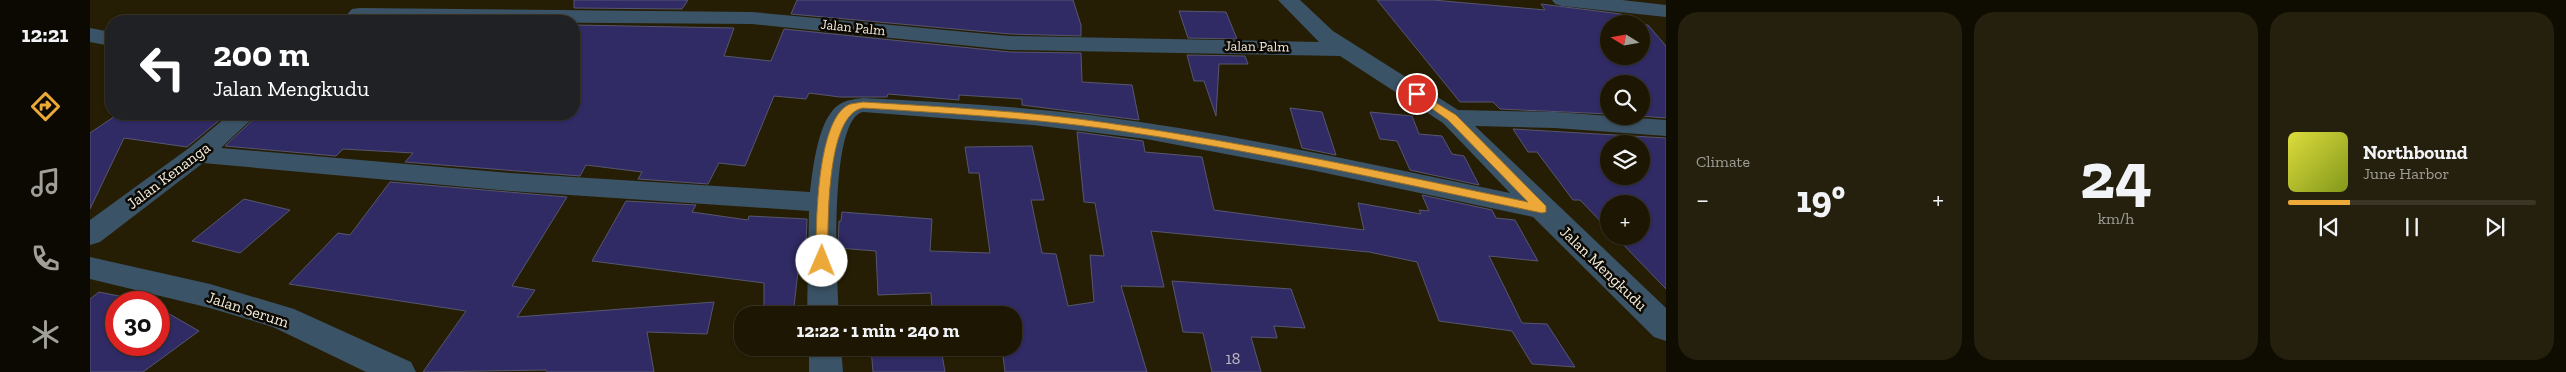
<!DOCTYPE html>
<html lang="en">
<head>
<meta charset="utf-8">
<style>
  :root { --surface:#1c1603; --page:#251f0d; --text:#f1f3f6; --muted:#a09f9a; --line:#3a3525; --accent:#eca93a }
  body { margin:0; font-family:"Zilla Slab",serif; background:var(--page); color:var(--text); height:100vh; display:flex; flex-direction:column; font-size:19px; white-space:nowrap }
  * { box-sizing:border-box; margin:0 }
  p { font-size:16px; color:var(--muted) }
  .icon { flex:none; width:28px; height:28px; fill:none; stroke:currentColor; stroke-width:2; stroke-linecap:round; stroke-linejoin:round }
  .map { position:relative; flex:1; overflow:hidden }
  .details { display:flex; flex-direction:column; gap:12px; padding:12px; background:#0f0c02; width:900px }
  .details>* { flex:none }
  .hud { position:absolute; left:15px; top:15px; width:475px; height:105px; border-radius:20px; box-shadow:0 1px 4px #0004,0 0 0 1px var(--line); background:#202124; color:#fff; overflow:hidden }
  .needle { width:32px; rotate:281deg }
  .controls { position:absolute; left:1510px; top:15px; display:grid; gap:10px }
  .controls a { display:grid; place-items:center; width:50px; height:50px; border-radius:50%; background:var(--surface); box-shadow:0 1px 4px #0004,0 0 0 1px var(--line); font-size:25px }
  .speed { position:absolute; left:15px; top:291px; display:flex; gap:10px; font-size:25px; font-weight:700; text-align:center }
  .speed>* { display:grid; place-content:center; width:65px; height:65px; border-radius:50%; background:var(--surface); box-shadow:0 1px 4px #0004,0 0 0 1px var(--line); line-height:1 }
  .speed .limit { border:8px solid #d22; background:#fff; color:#111 }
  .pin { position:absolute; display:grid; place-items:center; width:42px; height:42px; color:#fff; margin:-21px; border:2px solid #fff; border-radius:50%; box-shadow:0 1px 5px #0007 }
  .me { position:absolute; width:55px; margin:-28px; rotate:1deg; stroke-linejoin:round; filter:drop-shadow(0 0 4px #0008) }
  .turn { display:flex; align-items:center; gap:18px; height:105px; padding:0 25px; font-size:22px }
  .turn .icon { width:65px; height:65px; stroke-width:2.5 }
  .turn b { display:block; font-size:35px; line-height:42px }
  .big { font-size:38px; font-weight:800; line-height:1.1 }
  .details .card { flex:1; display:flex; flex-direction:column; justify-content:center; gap:8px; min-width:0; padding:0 18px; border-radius:20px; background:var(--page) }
  .details .dial { align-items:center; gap:0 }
  .dial b { font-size:65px; line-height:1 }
  .song { display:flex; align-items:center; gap:15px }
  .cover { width:60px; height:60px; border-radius:8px; background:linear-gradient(135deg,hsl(60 70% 55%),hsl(70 70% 35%)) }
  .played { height:5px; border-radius:2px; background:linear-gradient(90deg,var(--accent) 25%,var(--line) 25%) }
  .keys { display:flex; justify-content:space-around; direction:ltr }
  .heat { display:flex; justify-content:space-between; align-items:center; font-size:28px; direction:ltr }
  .details .tiles { flex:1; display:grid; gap:12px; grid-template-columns:repeat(3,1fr) }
  .trip { position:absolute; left:644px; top:306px; width:288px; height:50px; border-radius:20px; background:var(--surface); box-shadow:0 1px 4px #0004,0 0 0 1px var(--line); font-weight:800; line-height:50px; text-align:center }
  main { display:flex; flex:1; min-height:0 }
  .menu { display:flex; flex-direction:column; width:90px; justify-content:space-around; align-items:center; background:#0b0901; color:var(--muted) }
  .menu .icon { width:35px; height:35px }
  .menu .current { color:var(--accent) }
  .menu b { font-size:22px; color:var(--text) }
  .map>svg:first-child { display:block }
</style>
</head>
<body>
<main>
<nav class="menu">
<b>12:21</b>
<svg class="icon current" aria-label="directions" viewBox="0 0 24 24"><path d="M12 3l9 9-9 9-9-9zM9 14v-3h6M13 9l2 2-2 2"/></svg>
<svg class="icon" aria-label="music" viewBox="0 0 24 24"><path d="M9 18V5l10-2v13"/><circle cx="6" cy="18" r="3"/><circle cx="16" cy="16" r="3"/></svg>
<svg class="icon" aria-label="phone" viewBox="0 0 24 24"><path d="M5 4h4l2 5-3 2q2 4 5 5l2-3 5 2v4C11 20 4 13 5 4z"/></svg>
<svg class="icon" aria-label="climate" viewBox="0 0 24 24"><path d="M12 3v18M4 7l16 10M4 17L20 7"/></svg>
</nav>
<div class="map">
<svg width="1576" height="372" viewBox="0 0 1576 372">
  <rect width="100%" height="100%" fill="#261e04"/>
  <g fill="#302b64" stroke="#555670" fill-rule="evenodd">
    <polygon points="484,0 598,0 592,9 484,8"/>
    <polygon points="707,0 983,0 991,25 991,36 920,34 701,14"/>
    <polygon points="1287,0 1343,0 1455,10 1451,4 1531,14 1542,24 1519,24 1519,56 1551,56 1551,25 1558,25 1576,46 1576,118 1550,116 1551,84 1519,84 1519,114 1410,109 1403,102 1370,102"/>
    <polygon points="1089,11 1136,12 1147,39 1098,38"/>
    <polygon points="484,25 644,28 634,56 681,61 694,29 920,52 991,53 992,82 1042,85 1049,120 932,105 932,99 869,95 869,100 798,94 797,97 750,97 719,93 716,99 684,96 655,166 629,163 618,184 548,179 552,172 496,165 490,176 315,162 323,153 253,149 246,156 135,146 169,114 484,114"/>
    <polygon points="1097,55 1155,56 1158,64 1129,64 1126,116 1114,81 1104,81"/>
    <polygon points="1200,108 1232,112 1246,155 1212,148"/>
    <polygon points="1280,112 1322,116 1329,134 1352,136 1362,154 1374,156 1389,185 1320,170 1307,141 1290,139"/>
    <polygon points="28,114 137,114 97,147 34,138 0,209 0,133"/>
    <path d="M1423,129L1576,138V289L1525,236H1551V204H1519V230L1490,200H1483L1447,152H1438ZM1519,144H1551V176H1519Z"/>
    <polygon points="987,132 1053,141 1055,152 1112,157 1124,210 1274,230 1268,203 1331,214 1329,210 1339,211 1332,195 1402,210 1406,218 1425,220 1448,261 1399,256 1432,323 1457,324 1485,367 1442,364 1422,331 1349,321 1327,262 1279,252 1061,231 1074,287 1031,286 1057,372 915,372 912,348 922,348 922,315 842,315 841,293 788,295 786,251 748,248 749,221 751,221 752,212 842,219 840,251 900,253 889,173 879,173 875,147 942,146 954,200 941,200 952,253 966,254 978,306 1004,302 1000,255 1014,256 1005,203 994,202"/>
    <polygon points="300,182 477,197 422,286 445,290 427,317 624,302 617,334 557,332 564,372 457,372 456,370 333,372 376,311 199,284 248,233 260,235"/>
    <polygon points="154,199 200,210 150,253 102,241"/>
    <polygon points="536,201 606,205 602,212 658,220 659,216 717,219 716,245 711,245 703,315 674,315 674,283 502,261"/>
    <polygon points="1082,281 1201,289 1215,328 1184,326 1187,338 1161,337 1171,372 1122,372 1113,333 1093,332"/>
    <polygon points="9,292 59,302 26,302 26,345 69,345 69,308 109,331 53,372 0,372 0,299"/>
    <polygon points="781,348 851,348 855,372 783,372"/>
  </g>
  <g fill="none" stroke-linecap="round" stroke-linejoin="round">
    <g fill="#3b5366" fill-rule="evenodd">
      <path d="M1188,0H1210L1243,31L1368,110L1465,112L1576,120V136L1465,128L1385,126L1576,308V341L1564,337L1443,217L1226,171L1056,139L943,125L773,112C738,119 747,285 749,315H717L719,211L420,191L113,163L10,242L0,245V220L99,148L140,114H167L131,148L420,173L720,192C723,168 728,117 750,104C756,100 766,99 773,98C848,102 924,106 999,115C1141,133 1280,164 1420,193L1353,123L1250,56L920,50L662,24L251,21L262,9L270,8L662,12L920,36L1229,42Z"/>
      <polygon points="1462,0 1532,0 1576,5 1576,17 1472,6 1465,4"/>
      <polygon points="0,28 21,32 21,46 0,42"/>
      <polygon points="0,257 120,284 204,309 321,362 326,372 276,372 183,327 120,308 0,279"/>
      <polygon points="719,348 751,348 753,372 719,372"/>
    </g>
  </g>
  <path fill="#eca93a" stroke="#996e26" d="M1327,91L1366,115L1456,206V212L1452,213C1308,183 1164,150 1018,129C937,118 855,113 773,108C735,114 738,230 738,261L732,265L726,261C726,228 726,122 758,105C762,103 769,103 773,102C855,107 937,111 1018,123C1159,143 1299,173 1438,202L1358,120L1324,96L1322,94Z"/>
  <g text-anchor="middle" stroke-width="5" stroke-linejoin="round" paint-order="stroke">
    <g font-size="14" fill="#f2edde" stroke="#0c0802">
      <text transform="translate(763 27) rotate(6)" y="5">Jalan Palm</text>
      <text transform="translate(1167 46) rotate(1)" y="5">Jalan Palm</text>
    </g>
    <g font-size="16" fill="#f2edde" stroke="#0c0802">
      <text transform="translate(78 175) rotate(-37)" y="6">Jalan Kenanga</text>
      <text transform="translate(1514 268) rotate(44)" y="6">Jalan Mengkudu</text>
      <text transform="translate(158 309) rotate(18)" y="6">Jalan Serum</text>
    </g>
    <g font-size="16" fill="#c2bcc0">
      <text x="1143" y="364">18</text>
    </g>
  </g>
</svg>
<div class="controls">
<a><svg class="needle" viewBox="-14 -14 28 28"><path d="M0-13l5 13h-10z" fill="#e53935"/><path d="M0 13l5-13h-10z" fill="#a09f9a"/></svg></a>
<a><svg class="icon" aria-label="search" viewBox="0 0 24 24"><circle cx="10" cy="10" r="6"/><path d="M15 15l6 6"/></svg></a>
<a><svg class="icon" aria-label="layers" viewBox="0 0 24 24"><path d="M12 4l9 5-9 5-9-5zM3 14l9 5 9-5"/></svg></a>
<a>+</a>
</div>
<div class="speed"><div class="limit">30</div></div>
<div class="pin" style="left:1327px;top:94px;background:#d93025"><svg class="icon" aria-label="arrive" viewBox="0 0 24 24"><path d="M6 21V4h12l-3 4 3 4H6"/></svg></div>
<svg class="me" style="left:732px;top:261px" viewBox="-20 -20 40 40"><circle r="19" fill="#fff"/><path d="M0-13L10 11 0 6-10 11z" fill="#eca93a"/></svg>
<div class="trip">12:22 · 1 min · 240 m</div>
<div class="hud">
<div class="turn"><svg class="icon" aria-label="left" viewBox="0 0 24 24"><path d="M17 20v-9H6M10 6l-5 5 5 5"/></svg><div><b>200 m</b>Jalan Mengkudu</div></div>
</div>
</div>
<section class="details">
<div class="tiles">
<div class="card"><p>Climate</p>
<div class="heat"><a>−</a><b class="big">19°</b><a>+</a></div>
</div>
<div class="card dial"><b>24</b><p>km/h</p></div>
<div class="card">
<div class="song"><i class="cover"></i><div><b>Northbound</b><p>June Harbor</p></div></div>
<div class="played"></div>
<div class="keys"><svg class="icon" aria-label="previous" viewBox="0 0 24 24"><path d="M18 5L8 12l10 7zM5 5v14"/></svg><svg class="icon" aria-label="pause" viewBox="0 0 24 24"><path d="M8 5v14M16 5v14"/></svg><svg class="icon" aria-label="next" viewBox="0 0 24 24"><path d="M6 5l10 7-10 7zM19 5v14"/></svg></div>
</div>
</div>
</section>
</main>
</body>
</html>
